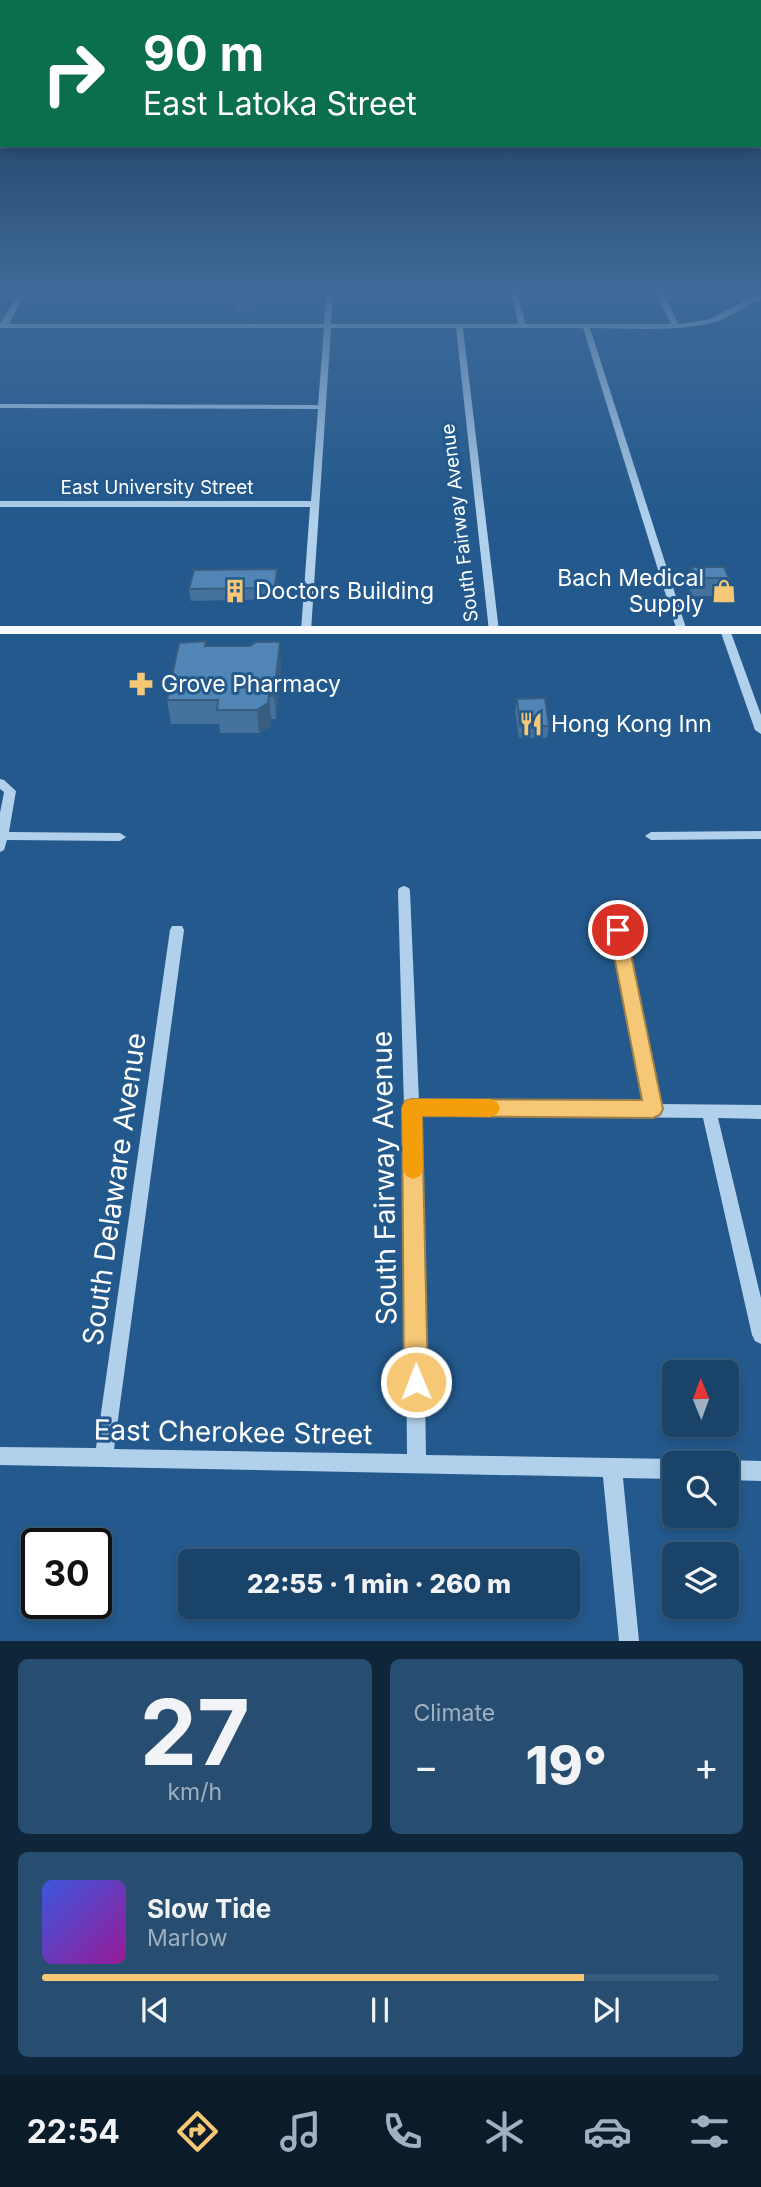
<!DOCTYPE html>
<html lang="en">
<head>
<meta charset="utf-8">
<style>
  :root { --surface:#1a4369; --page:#274e71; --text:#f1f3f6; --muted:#9fb0c0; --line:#385c7d; --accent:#f6c774 }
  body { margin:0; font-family:Inter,sans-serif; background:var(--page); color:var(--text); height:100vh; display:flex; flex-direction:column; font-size:26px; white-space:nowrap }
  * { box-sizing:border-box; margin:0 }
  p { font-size:23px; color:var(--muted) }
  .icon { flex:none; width:38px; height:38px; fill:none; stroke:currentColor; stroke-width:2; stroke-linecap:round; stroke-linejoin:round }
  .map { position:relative; height:1641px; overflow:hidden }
  .drawer { display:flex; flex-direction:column; gap:18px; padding:18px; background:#0e253a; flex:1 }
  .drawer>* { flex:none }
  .banner { position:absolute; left:0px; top:0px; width:761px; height:147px; box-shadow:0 4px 10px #0003,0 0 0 2px var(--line); background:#0b6e4f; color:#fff; overflow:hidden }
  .needle { width:46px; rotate:359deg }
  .controls { position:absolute; left:662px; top:1360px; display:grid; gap:14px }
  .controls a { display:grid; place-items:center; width:77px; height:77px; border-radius:10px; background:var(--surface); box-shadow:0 4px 10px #0003,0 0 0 2px var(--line); font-size:35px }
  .speed { position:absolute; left:21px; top:1528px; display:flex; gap:14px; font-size:35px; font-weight:700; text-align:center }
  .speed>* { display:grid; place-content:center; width:91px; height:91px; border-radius:50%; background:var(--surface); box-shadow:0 4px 10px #0003,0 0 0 2px var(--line); line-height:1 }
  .speed .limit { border:4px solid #111; border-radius:10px; background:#fff; color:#111 }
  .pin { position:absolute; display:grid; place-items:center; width:60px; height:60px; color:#fff; margin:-30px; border:4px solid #fff; border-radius:50%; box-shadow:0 2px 7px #0007 }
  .me { position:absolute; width:77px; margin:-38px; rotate:359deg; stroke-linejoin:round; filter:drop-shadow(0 0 5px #0008) }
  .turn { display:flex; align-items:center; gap:24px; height:147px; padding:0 28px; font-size:32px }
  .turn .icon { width:91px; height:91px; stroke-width:2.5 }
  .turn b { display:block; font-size:49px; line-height:60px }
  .big { font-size:52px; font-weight:800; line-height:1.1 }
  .drawer .card { flex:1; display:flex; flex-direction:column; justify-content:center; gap:10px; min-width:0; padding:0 24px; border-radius:10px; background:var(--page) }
  .drawer .dial { align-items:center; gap:0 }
  .dial b { font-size:91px; line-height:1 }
  .song { display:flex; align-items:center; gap:21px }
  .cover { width:84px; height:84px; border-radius:10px; background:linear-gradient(135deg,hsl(230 70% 55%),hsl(300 70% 35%)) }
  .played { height:7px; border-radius:4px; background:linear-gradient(90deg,var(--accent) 80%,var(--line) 80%) }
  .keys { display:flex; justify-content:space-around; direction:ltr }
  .heat { display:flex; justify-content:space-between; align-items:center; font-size:38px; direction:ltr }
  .drawer .tiles { flex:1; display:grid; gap:18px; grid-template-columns:1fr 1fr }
  .card:last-child { grid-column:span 2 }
  .trip { position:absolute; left:178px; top:1549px; width:402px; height:70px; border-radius:10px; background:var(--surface); box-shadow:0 4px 10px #0003,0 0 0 2px var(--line); font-weight:800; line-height:70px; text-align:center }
  .tab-bar { display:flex; height:112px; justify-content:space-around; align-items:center; background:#0a1b2a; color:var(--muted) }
  .tab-bar .icon { width:49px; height:49px }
  .tab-bar .active { color:var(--accent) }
  .tab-bar b { font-size:32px; color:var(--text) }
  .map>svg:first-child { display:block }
</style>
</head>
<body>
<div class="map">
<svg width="761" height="1641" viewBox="0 0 761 1641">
  <rect width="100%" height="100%" fill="#23598c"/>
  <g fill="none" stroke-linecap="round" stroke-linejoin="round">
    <g fill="#b1d0eb" fill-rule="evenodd">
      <path d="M22,289H28L9,324H324L327,289H333L331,324H518L511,289H517L525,324H671L655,289H661L678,324H681L711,319L742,302L761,295V299C744,305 727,320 712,323C672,332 630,328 590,328L687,631L682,634L677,631L583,328H463L499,631L494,634L489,631L456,328H331L311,631L306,634L301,631L310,507H0V501H311L318,409L0,408V404L318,405L324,328H0V324Z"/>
      <polygon points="725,627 730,630 761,715 761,734 755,730 720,630"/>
      <polygon points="0,779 4,780 16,791 9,832 120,833 126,837 120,841 7,840 4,850 0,852 0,813 4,792 0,789"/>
      <polygon points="761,831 761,839 651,840 645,836 651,832"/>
      <polygon points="404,886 409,888 410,891 419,1101 644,1104 611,930 613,926 623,926 625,930 660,1104 761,1105 761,1119 718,1118 761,1298 761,1344 755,1341 752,1335 703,1118 420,1115 426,1455 674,1459 681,1462 674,1463 674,1479 623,1478 639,1641 619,1641 603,1477 0,1465 0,1447 96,1448 170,930 172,926 182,926 184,930 114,1449 407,1454 404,1108 398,891 399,888"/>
      <polygon points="726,1460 761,1461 761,1481 726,1480 726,1463 720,1463"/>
    </g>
    <rect fill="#f6fafe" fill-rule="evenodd" x="0" y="626" width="761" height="8"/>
  </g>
  <g fill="#45729c">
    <polygon points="237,289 257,289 258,296 254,313 236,313 234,299"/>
    <polygon points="692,567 729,578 725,596 692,596 688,584"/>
    <polygon points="278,580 276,599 191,601 189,589"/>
    <polygon points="206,641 207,646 281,665 276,719 271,719 270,727 259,733 220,733 219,724 171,724 167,700"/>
    <polygon points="517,699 549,726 547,738 519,738 515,711"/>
  </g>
  <g fill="#385d7f">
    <polygon points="255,289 257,289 258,296 254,313 253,299"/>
    <polygon points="277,569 278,580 276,599 275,588"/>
    <polygon points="280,642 281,665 276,719 274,696"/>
    <polygon points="269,696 271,719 270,727 259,733 257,710"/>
  </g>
  <g fill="#5085b5" stroke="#385d7f" stroke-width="2">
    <polygon points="237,289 255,289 253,299 234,299"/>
    <polygon points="692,567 724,567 729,578 696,578"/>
    <polygon points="277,569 275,588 189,589 194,570"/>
    <polygon points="206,641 205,646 250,646 256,642 280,642 274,696 269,696 268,703 257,710 217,710 218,700 167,700 179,643"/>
    <polygon points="545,698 549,726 520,726 517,699"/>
  </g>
  <linearGradient id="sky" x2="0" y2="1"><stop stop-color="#13314d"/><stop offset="0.56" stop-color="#3f6a99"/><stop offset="1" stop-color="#3f6a99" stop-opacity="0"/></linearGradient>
  <rect width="761" height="519" fill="url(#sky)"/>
  <polygon fill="#f6c774" stroke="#a0814b" stroke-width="2" points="618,924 624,926 626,930 663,1109 660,1115 653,1118 422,1116 428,1382 424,1390 416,1394 407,1390 404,1382 402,1108 405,1101 412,1099 642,1100 609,930 611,926"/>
  <polygon fill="#f59e0b" points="412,1099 490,1099 497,1102 500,1108 497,1114 490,1117 422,1116 423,1170 420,1176 413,1179 406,1176 403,1170 402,1108 405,1101"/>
  <defs>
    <g id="building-bare" transform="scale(1.89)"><path d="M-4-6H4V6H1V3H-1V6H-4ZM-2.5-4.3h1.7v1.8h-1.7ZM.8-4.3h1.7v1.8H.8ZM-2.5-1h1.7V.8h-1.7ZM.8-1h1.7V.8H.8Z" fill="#f6c774" stroke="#23598c" stroke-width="2.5" paint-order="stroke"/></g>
    <g id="shop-bare" transform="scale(1.89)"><path d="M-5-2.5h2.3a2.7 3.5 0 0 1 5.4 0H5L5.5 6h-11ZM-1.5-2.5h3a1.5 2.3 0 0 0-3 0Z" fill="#f6c774" stroke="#23598c" stroke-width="2.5" paint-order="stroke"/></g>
    <g id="pharmacy-bare" transform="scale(1.89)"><path d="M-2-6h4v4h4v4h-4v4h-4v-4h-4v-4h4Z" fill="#f6c774" stroke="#23598c" stroke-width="2.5" paint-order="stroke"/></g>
    <g id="restaurant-bare" transform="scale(1.89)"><path d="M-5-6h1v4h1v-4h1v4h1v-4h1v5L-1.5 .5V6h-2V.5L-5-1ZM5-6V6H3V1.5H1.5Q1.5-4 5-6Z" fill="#f6c774" stroke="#23598c" stroke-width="2.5" paint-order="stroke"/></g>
  </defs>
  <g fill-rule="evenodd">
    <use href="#building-bare" x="235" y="591"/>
    <use href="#shop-bare" x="724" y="591"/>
    <use href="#pharmacy-bare" x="141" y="684"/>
    <use href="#restaurant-bare" x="531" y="724"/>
  </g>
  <g text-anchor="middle" stroke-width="6" stroke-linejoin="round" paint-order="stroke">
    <g font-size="19" fill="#fff" stroke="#23598c">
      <text x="157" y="494">East University Street</text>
      <text transform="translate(459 523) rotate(-97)" y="7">South Fairway Avenue</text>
    </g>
    <g font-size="23" fill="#fff" stroke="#23598c" text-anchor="start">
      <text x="704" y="586" text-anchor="end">Bach Medical<tspan x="704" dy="26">Supply</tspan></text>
      <text x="255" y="599">Doctors Building</text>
      <text x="161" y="692">Grove Pharmacy</text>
      <text x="551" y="732">Hong Kong Inn</text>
    </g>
    <g font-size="28" fill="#fff" stroke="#23598c">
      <text transform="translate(384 1178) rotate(-91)" y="10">South Fairway Avenue</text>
      <text transform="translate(114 1189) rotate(-82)" y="10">South Delaware Avenue</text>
      <text transform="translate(233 1432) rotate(1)" y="10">East Cherokee Street</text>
    </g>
  </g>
</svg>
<div class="controls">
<a><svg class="needle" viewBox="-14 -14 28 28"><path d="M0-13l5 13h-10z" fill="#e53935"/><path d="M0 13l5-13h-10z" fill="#9fb0c0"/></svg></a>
<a><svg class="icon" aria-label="search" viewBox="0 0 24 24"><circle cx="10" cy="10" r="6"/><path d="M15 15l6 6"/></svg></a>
<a><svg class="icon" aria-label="layers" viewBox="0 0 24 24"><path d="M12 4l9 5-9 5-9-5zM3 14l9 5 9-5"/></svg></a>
</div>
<div class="speed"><div class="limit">30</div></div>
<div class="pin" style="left:618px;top:930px;background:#d93025"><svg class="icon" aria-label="arrive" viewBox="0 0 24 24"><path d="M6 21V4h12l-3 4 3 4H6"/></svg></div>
<svg class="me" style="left:416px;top:1382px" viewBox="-20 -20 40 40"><circle r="17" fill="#f6c774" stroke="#fff" stroke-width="3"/><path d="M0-11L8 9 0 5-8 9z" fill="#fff"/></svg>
<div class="trip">22:55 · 1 min · 260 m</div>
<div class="banner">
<div class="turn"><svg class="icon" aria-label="right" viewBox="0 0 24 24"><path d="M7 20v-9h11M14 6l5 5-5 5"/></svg><div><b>90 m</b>East Latoka Street</div></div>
</div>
</div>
<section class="drawer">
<div class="tiles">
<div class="card dial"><b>27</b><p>km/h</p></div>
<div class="card"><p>Climate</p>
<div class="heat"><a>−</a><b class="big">19°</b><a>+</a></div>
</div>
<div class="card">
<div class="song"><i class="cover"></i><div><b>Slow Tide</b><p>Marlow</p></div></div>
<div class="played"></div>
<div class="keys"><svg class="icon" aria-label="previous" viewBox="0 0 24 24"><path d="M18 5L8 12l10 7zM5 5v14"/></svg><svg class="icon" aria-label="pause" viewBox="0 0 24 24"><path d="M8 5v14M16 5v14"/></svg><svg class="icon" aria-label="next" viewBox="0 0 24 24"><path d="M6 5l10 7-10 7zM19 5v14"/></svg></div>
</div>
</div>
</section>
<nav class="tab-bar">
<b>22:54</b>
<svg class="icon active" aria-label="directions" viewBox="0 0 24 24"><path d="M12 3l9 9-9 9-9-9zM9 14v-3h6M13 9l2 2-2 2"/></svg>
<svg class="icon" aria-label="music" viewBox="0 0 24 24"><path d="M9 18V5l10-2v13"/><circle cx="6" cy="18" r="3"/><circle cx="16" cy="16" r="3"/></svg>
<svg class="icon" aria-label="phone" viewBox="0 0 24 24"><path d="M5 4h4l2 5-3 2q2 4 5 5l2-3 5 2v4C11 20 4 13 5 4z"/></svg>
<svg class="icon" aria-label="climate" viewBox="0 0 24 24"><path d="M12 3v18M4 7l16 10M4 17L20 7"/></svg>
<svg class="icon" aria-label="car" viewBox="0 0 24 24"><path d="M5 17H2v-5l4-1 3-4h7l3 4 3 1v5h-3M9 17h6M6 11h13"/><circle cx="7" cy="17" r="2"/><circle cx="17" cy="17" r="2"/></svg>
<svg class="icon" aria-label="filters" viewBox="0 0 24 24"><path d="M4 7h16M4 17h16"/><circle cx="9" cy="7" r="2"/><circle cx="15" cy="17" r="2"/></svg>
</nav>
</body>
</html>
